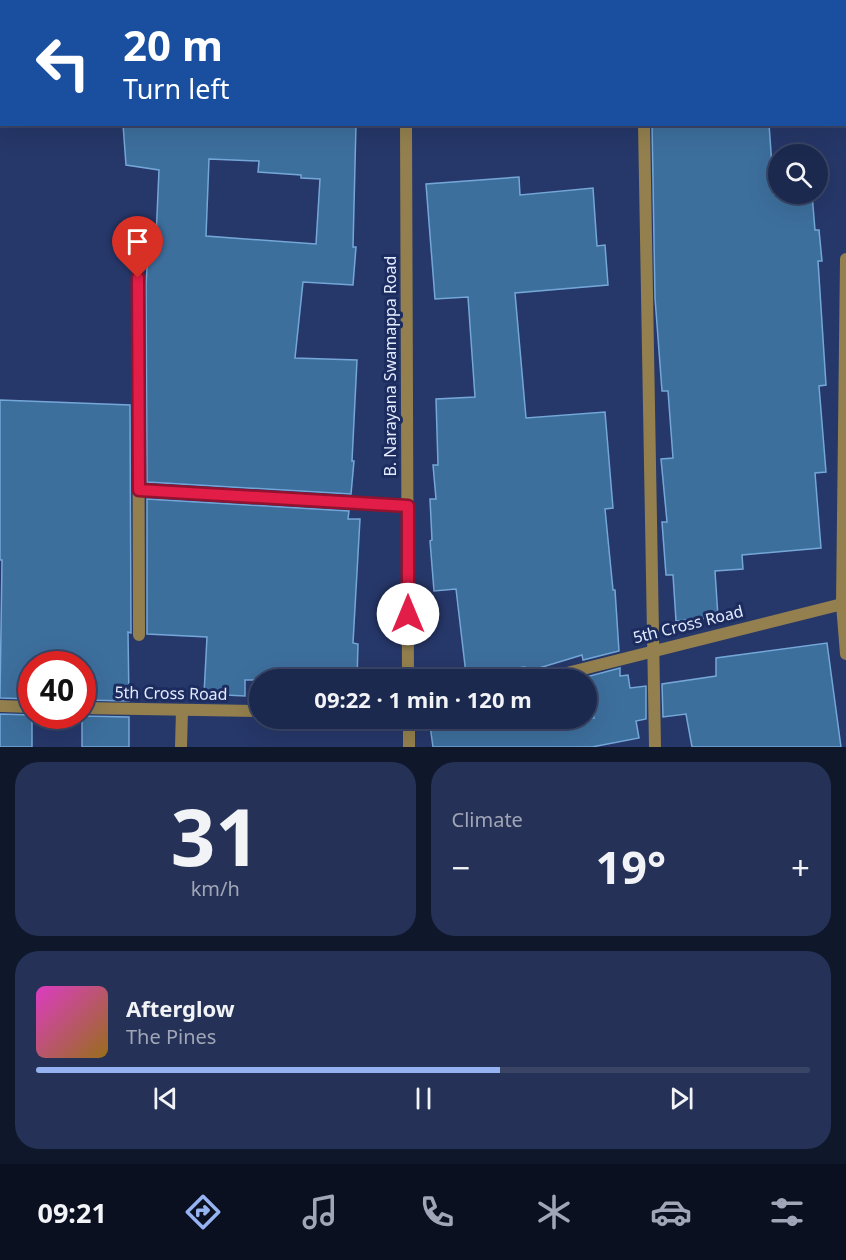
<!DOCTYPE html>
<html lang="en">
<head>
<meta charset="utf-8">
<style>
  :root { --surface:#1c294f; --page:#253156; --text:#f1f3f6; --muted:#a0a6b7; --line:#3a4566; --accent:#95b2f1 }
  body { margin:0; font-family:"Noto Sans",sans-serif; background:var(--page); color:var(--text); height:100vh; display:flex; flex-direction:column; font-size:22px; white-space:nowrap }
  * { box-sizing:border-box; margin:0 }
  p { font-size:20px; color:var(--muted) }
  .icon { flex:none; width:33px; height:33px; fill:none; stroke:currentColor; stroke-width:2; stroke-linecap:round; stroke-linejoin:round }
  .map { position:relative; height:747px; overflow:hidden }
  .sheet { display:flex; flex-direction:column; gap:15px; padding:15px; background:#0f172b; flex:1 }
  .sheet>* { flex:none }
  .hud { position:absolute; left:0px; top:0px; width:846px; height:126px; box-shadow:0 6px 24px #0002,0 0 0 2px var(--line); background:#1a4fa0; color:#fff; overflow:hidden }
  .buttons { position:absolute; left:768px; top:144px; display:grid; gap:12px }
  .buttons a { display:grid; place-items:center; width:60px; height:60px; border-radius:50%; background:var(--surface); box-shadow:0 6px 24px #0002,0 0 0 2px var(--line); font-size:30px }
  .speed { position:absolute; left:18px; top:651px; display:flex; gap:12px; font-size:30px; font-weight:700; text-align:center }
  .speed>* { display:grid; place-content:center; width:78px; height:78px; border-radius:50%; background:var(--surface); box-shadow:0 6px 24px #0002,0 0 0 2px var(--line); line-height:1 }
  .speed .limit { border:9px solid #d22; background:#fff; color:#111 }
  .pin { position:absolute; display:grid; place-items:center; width:51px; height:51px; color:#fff; margin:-62px -26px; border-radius:50% 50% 50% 0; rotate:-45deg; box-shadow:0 0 6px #0007 }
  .pin .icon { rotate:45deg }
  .me { position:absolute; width:66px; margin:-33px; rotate:0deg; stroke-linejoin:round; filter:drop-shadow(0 0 4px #0008) }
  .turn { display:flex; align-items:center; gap:21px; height:126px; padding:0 24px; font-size:27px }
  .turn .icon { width:78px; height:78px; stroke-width:2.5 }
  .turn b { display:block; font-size:42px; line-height:51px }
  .big { font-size:45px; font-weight:700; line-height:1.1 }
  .sheet .tile { flex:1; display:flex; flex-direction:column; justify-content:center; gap:9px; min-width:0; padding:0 21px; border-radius:24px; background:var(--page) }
  .sheet .dial { align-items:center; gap:0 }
  .dial b { font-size:78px; line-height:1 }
  .song { display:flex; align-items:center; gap:18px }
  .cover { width:72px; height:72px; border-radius:9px; background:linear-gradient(135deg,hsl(310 70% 55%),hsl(40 70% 35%)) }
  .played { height:6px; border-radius:3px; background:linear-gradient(90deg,var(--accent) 60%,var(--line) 60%) }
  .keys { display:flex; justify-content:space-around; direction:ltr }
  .heat { display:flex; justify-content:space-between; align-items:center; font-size:33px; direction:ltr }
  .sheet .tiles { flex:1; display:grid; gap:15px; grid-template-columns:1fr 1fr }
  .tile:last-child { grid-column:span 2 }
  .trip { position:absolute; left:249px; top:669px; width:348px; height:60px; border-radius:30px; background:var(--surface); box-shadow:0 6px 24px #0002,0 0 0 2px var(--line); font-weight:700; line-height:60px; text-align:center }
  .menu { display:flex; height:96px; justify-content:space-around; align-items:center; background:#0b1020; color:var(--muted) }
  .menu .icon { width:42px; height:42px }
  .menu .on { color:var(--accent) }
  .menu b { font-size:27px; color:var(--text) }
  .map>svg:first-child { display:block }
</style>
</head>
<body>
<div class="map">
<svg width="846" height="747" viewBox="0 0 846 747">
  <rect width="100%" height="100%" fill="#263769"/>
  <g fill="#3d6f9d" stroke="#74a7d8" stroke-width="1.5" fill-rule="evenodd">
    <path d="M123,124H356L353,247H356L353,285L303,282L295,358L357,360L352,461H354L351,494L147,482L146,284L149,238H156L159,170L126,165ZM209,159L259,161L258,172L301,175V178L320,179L316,244L206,236Z"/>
    <polygon points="652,124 769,124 774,194 812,194 815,230 819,230 822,261 818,261 826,385 819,386 826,472 815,473 821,548 742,555 743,569 715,571 718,617 676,621 673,575 666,575 662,522 667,522 661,459 673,458 668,391 662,391 655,298"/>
    <polygon points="519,177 520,195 593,188 597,246 605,245 608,285 515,293 526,418 605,412 613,508 605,509 613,590 615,590 619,651 583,660 582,655 526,672 525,667 466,674 456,589 434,591 430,541 432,540 430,499 436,499 433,465 438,465 436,399 475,397 468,297 435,299 426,184"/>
    <polygon points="0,400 130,405 131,633 128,632 129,701 82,700 82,664 32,664 32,699 0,698 2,560 0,560"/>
    <polygon points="147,499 349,511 348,519 360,519 353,643 358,644 357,680 245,680 245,696 204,694 207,637 147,634"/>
    <polygon points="827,643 841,747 692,747 686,714 663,717 662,684 716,676 716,658"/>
    <polygon points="620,668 620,676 628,675 630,688 646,686 646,719 636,721 639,738 592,747 433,747 429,718 594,718 586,677"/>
    <polygon points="0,714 32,715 32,747 0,747"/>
    <polygon points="82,716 129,717 129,747 82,747"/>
  </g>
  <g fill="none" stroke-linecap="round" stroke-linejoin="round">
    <g stroke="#94804e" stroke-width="12">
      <polyline points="641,0 641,2"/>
      <polyline points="841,0 841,2"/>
      <polyline points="844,31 846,45"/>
      <polyline points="0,67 2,67"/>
      <polyline points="844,67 846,66"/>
      <polyline points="644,124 655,747"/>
      <polyline points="846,259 842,604 846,654"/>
      <polyline points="138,278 139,635"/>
      <polyline points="139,490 408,506"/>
      <polyline points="181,747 182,710"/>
    </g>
    <g stroke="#94804e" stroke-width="12">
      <polyline points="405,0 405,2"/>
      <polyline points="406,124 408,680"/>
      <polyline points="539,680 846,603"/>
      <polyline points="0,706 32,707"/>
      <polyline points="82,708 260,711"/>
      <polyline points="409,718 409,747"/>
    </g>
  </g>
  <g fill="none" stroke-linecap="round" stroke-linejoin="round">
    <g stroke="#92132f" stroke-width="15">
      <polyline id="route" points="138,278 139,490 408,506 408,614"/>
    </g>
    <use href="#route" stroke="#e11d48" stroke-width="10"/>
  </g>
  <g text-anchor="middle" stroke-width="6" stroke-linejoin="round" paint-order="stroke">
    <g font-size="16" fill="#e3ebfe" stroke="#1d2c5e">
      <text transform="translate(390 366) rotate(-90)" y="6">B. Narayana Swamappa Road</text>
      <text transform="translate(688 624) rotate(-14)" y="6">5th Cross Road</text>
      <text transform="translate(171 693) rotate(1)" y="6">5th Cross Road</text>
    </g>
  </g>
</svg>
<div class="buttons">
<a><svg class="icon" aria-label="search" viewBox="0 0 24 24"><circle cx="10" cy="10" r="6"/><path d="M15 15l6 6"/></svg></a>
</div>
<div class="speed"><div class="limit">40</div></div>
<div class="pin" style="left:138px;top:278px;background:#d93025"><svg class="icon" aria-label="arrive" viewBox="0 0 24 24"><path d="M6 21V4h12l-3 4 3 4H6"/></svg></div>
<svg class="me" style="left:408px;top:614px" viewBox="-20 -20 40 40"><circle r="19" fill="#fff"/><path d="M0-13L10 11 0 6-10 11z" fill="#e11d48"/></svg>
<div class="trip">09:22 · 1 min · 120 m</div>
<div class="hud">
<div class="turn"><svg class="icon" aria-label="left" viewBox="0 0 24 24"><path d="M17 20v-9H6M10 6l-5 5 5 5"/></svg><div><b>20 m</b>Turn left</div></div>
</div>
</div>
<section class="sheet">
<div class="tiles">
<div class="tile dial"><b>31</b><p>km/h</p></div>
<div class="tile"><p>Climate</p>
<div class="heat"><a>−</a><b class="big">19°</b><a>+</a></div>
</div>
<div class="tile">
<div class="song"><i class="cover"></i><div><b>Afterglow</b><p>The Pines</p></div></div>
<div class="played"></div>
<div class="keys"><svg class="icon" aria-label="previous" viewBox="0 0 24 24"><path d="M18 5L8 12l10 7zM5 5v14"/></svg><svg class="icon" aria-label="pause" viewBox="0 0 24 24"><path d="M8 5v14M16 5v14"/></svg><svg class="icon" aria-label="next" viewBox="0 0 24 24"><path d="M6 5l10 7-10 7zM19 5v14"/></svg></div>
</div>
</div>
</section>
<nav class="menu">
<b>09:21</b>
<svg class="icon on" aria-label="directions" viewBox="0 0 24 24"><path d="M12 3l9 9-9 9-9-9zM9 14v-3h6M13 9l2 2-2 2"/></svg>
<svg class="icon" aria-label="music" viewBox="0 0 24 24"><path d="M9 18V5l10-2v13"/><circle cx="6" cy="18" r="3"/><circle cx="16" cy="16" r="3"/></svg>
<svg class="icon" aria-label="phone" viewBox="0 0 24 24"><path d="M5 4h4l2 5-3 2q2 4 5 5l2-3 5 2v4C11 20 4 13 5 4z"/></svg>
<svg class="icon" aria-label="climate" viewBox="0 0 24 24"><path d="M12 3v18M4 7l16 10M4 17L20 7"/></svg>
<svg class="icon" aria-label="car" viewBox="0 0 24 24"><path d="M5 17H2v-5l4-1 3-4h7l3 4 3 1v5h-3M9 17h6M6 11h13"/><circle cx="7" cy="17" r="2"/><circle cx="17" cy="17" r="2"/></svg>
<svg class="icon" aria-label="filters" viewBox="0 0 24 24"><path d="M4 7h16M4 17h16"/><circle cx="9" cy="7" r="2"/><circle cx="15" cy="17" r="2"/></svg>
</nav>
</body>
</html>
